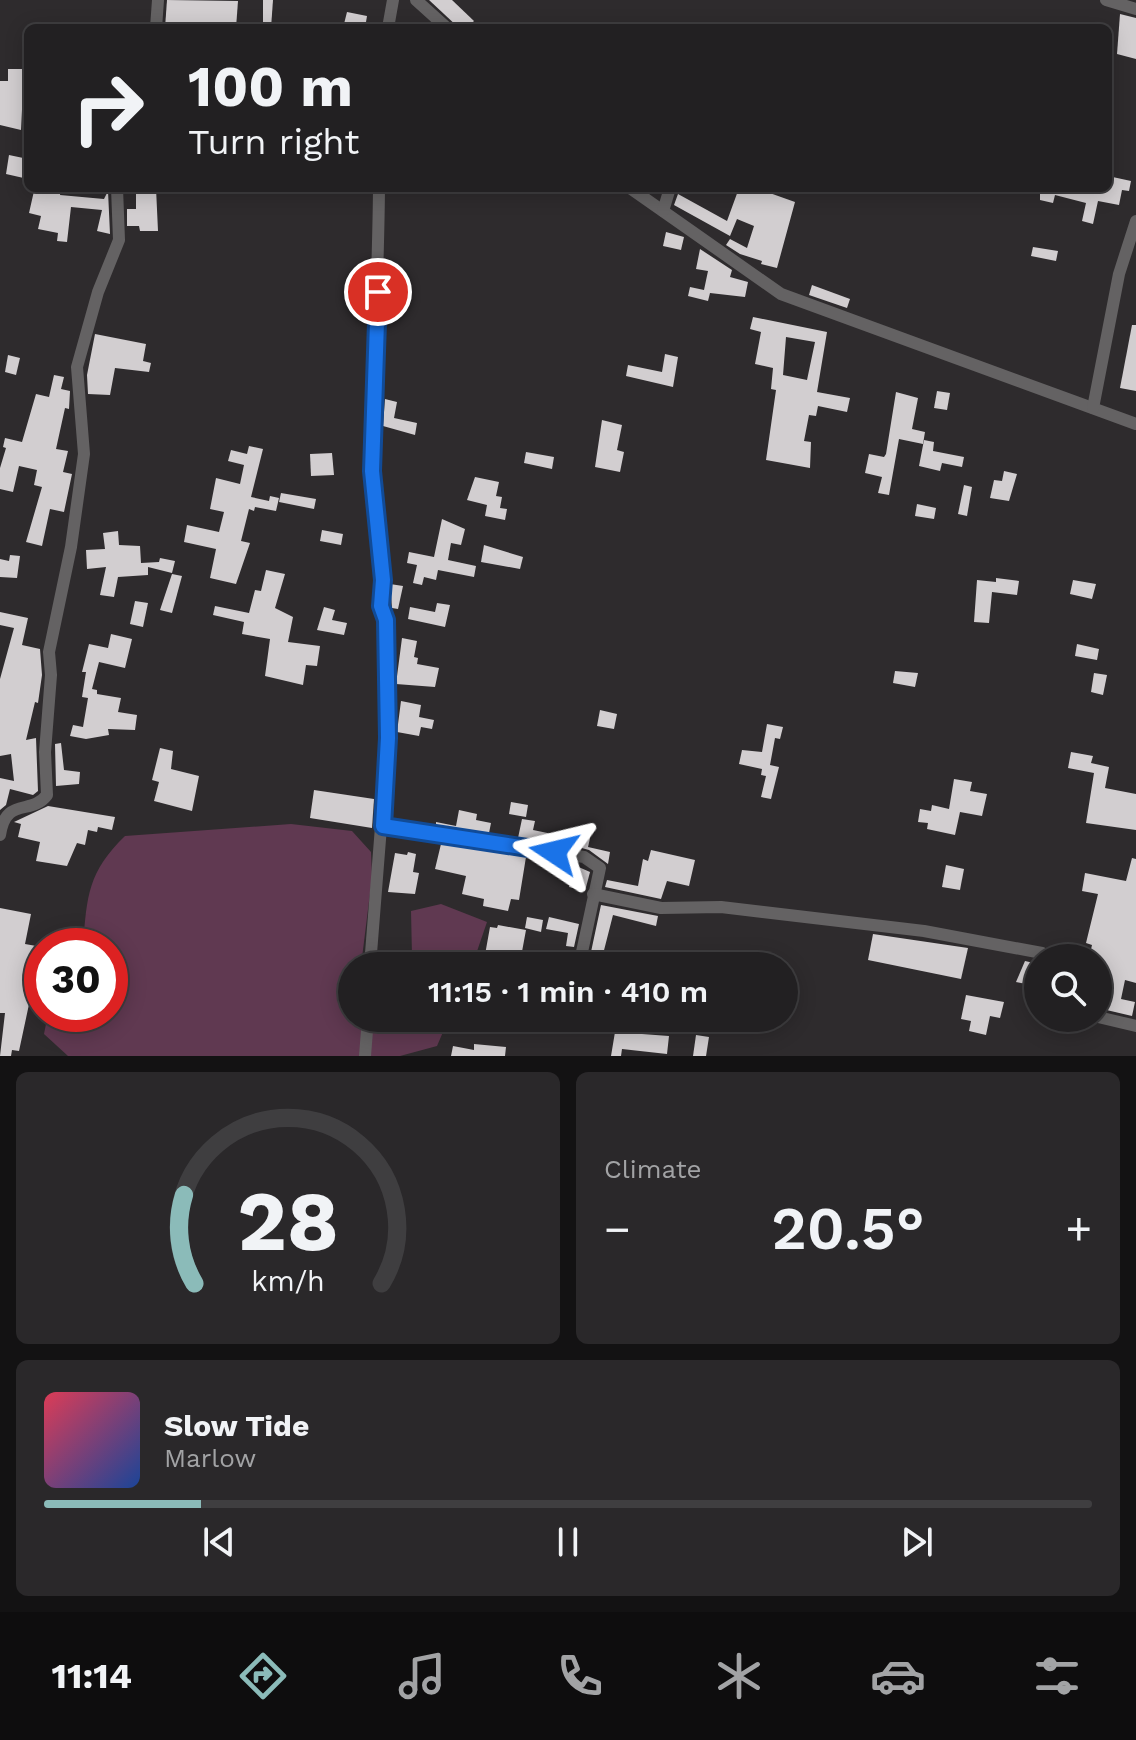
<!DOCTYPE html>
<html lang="en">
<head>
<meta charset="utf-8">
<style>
  :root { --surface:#222022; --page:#2a282a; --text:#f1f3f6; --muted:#a2a3a5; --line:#3f3e40; --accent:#8bbbb9 }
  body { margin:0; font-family:"Work Sans",sans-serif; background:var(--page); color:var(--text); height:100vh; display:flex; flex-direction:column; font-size:30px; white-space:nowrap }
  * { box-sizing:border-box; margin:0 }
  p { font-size:26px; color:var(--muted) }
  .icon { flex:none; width:44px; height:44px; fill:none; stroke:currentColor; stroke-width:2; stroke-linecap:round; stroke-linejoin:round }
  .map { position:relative; height:1056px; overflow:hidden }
  .sheet { display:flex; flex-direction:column; gap:16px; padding:16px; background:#131213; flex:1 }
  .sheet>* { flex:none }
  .top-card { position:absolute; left:24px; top:24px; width:1088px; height:168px; border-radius:12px; box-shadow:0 4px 20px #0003,0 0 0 2px var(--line); background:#222022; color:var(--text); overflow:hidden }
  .tools { position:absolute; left:1024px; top:944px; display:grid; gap:16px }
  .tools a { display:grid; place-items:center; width:88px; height:88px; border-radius:50%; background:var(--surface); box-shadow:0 4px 20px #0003,0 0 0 2px var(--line); font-size:40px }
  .speed { position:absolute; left:24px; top:928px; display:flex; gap:16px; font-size:40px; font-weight:700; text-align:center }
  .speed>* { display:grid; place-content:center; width:104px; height:104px; border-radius:50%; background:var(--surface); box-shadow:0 4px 20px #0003,0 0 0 2px var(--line); line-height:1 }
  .speed .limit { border:12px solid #d22; background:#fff; color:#111 }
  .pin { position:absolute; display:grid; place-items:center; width:68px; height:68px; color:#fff; margin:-34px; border:4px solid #fff; border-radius:50%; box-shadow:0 2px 8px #0007 }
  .me { position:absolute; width:88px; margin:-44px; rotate:280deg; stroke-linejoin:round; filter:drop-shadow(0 0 6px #0008) }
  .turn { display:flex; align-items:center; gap:28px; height:168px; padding:0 32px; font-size:36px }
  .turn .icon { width:104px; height:104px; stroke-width:2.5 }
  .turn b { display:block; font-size:56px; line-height:68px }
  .big { font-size:60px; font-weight:600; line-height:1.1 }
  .sheet .card { flex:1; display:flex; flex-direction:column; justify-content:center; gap:12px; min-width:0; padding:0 28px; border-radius:12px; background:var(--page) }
  .sheet .dial { align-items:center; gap:0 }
  .dial svg { height:208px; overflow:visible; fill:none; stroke:var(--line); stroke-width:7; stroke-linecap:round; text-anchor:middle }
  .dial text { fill:var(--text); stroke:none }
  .song { display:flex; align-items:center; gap:24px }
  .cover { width:96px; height:96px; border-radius:12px; background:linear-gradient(135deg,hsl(350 70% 55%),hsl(220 70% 35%)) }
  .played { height:8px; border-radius:4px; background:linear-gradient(90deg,var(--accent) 15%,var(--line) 15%) }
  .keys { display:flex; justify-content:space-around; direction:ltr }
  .heat { display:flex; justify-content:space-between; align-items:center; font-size:44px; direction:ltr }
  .sheet .tiles { flex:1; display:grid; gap:16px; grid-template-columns:1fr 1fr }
  .card:last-child { grid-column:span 2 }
  .trip { position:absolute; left:338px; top:952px; width:460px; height:80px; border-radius:40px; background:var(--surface); box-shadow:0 4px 20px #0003,0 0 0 2px var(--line); font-weight:600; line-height:80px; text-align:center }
  .tabs { display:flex; height:128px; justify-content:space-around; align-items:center; background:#0e0d0e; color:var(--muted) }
  .tabs .icon { width:56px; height:56px }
  .tabs .current { color:var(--accent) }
  .tabs b { font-size:36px; color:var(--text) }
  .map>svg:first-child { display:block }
</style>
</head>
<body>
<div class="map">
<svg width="1136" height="1056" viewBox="0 0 1136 1056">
  <rect width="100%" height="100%" fill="#2e2b2d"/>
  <g fill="#603951">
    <path d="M291,824L352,831L371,852L372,877L361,966H352V1018H449L437,1046L400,1056H68L44,1034L48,1014H110V946H83C87,895 88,872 125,836Z"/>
    <polygon points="441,904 487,922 472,966 395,966 412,956 411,911"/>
  </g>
  <g fill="#d2ced0" fill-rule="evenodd">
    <polygon points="167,0 238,1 236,28 165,28"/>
    <polygon points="263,0 273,0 271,28 263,28"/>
    <polygon points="429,0 452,0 474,21 467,28 459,28"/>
    <polygon points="347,12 367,16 365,28 344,24"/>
    <polygon points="1120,14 1136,18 1136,59 1117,54"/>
    <polygon points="8,69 24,69 21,130 0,125 0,81 8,81"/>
    <polygon points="9,155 28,159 28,179 6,174"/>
    <polygon points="1108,176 1131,181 1129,191 1122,190 1119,205 1098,201 1093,224 1082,221 1086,203 1055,195 1053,203 1040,200 1040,188 1108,188"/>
    <polygon points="51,188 61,188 60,195 104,199 108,191 110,234 97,231 102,210 71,207 67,242 57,241 58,233 38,229 41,216 29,213 34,191 50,194"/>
    <polygon points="136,188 156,188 158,231 140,231 139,226 127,226 127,209 136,209"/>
    <polygon points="739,188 756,188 795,202 777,268 761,264 762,261 740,254 726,245 730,239 747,248 754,226 737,219 730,236 674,205 678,194 727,221"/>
    <polygon points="666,232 684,237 681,250 663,246"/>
    <polygon points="1033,247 1058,251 1056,261 1031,256"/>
    <polygon points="700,249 732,270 730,277 748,282 745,297 710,293 708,301 688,296 690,287 704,290 708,271 696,269"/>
    <polygon points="812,285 850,299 847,308 809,295"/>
    <path d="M753,317L827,332L817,392L850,398L847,412L818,406L816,416L809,415L804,441L811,442L810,468L766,460L776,390L771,389L773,368L755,364L761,332L750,329ZM786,337L815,342L807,380L783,375Z"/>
    <polygon points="1132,325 1136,325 1136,391 1120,388"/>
    <polygon points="95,334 146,344 143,361 151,363 149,372 115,368 110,395 88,394 87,375"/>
    <polygon points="665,354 678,357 673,387 626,376 628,365 662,372"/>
    <polygon points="8,355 20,358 16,375 5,372"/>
    <polygon points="54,375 64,377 61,389 70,391 69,409 65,408 56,449 68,451 63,472 72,474 64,512 50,509 42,546 26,542 42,487 34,485 37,470 19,466 13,492 0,489 0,468 6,448 3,447 5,438 22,442 36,394 49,397"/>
    <polygon points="937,391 950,393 947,410 934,408"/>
    <polygon points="896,392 918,398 912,429 925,432 923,444 899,439 889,495 878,493 882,477 865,473 869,454 884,457 886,454"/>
    <polygon points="385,399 397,402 394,418 417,423 415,435 383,426"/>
    <polygon points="602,420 622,425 617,450 624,452 620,472 595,467"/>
    <polygon points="924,440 934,442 933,451 964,457 962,467 942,463 940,471 919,466"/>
    <polygon points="249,446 263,449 251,497 269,501 270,496 279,498 276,511 255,507 254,511 249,509 241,541 250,543 236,584 210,578 216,549 184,542 187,525 219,532 224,512 210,509 216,478 240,484 244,465 228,461 231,450 247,454"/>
    <polygon points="526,452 554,457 552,469 524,463"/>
    <polygon points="332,453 334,475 311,476 310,454"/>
    <polygon points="1004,471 1017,474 1009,501 990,498 994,480 1002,481"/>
    <polygon points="475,477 499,482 496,496 502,497 500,508 507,509 505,520 485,516 487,505 467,500"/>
    <polygon points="964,485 972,487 967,516 958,514"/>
    <polygon points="281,493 316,499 314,509 279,502"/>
    <polygon points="917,504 936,508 934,519 915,516"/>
    <polygon points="442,519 465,529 461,545 451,543 448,560 476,566 474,577 438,570 436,580 424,577 422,585 413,583 417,565 407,563 409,552 434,557"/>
    <polygon points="322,530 343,534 341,545 320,541"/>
    <polygon points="118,531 119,545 140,546 141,563 159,562 160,558 175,561 172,573 148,567 148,575 118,577 114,597 100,595 106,567 87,569 86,550 105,549 103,533"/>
    <polygon points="484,545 523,557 520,569 481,562"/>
    <polygon points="10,555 20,556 17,578 0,577 0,559 9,561"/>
    <polygon points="266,570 285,574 275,608 293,617 288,642 320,646 317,666 306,665 303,685 265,676 270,639 242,634 244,622 213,615 215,606 249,613 255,590 261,591"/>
    <polygon points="172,574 182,576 172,613 160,610"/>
    <polygon points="996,578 1019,581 1017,595 992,592 989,623 974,622 977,580 996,582"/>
    <polygon points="1073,580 1096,584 1092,599 1070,594"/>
    <polygon points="390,584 403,586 398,609 392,608"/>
    <polygon points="135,601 148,603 143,627 130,624"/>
    <polygon points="437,603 450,605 445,627 408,619 410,607 435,612"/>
    <polygon points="324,607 335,610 332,620 347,623 344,635 317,630"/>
    <polygon points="0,612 28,618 22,645 40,649 42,675 38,703 35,702 26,740 36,738 38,791 33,795 10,789 6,805 0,810 0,778 14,781 11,754 0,756 0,679 14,628 0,625"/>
    <polygon points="111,634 132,639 125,668 99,662 92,689 97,690 97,694 121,698 118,712 137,715 135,730 108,729 109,735 86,739 70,736 73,725 83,727 88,698 82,697 86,672 82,672 89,644 108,648"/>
    <polygon points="402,638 417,641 414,657 418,658 417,664 439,668 435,687 396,684"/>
    <polygon points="1077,644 1099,649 1097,660 1075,656"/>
    <polygon points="895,671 918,673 915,687 893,683"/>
    <polygon points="1094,673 1107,675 1103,695 1091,692"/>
    <polygon points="401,701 421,705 419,717 434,720 432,729 421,727 419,736 397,732"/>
    <polygon points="600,710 617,714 614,729 597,726"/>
    <polygon points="767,724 783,727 780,739 775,738 770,765 779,767 771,799 761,797 766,776 761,775 762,769 739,764 742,750 762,752"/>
    <polygon points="61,743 64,770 80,772 79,784 56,786 55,744"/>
    <polygon points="160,748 173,751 171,769 199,776 192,811 154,801 159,782 152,780"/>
    <polygon points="1071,752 1093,756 1091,763 1109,767 1105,788 1136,794 1136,830 1086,823 1094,773 1068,768"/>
    <polygon points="954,779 972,782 970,791 987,794 982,816 960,812 955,835 927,829 928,823 918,822 920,809 931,811 932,805 949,809"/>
    <polygon points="314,790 374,799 372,828 310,818"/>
    <polygon points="511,802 528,805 526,817 509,814"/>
    <polygon points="48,806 115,817 112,830 98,827 97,832 88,830 85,845 77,843 67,866 36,861 40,842 18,837 21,824 14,822"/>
    <polygon points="459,810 477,814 476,820 491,823 489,833 436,825 436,822 456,826"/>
    <polygon points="522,819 535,821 533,830 562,836 560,844 518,838"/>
    <polygon points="581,832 591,834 588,847 610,852 608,864 589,850 578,847"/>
    <polygon points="441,844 526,857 519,900 511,899 508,911 483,906 484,899 462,894 466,876 435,869"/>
    <polygon points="651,850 695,860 689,886 667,881 661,899 605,887 607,880 638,886 643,859 648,861"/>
    <polygon points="408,852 416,854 413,872 419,873 415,894 388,892 395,853 407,855"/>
    <polygon points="1132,858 1136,859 1136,983 1125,980 1121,999 1135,1002 1132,1016 1098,1008 1104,976 1098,974 1098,958 1089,958 1092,945 1086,943 1098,894 1082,891 1085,873 1126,881"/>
    <polygon points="574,865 590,872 585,891 569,887"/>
    <polygon points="946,865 964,869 960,890 942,887"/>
    <polygon points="601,905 658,916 656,926 613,915 600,966 588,966"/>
    <polygon points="0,908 31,914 25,944 42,947 40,996 31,995 19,1051 12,1050 11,1056 0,1056 5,1013 0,1013"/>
    <polygon points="527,917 543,920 541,932 525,928"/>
    <polygon points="549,917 579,924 574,947 566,946 568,933 546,929"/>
    <polygon points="498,925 526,930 521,957 544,961 543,966 483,966 490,927 497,928"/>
    <polygon points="873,934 968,948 961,979 868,960"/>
    <polygon points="1025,961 1038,964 1038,982 1032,980 1031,985 1016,982"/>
    <polygon points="966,995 1004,1002 1000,1018 990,1016 986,1035 969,1031 971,1021 961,1019"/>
    <polygon points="615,1032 669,1036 667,1054 622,1049 621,1056 611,1056"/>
    <polygon points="696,1035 709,1037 706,1056 693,1056"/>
    <polygon points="474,1044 506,1047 505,1056 451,1056 453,1046 474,1050"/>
  </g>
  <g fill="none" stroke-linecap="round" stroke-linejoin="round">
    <g stroke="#646263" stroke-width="12">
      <polyline points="416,0 447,28"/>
      <polyline points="1106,0 1136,9"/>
      <polyline points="156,28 158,0"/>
      <polyline points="388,28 393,0"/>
      <polyline points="630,188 781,294 1136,424"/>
      <polyline points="663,211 670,188"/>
      <polyline points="1093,408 1119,274 1136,221"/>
      <polyline points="383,826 584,857 600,868 579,966"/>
      <path d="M0,835C6,796 31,816 47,795L45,752L51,675L49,652L71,547L84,454L77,367L98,292L119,240L117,188"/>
      <polyline points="593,894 661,908 721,907 924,931 1042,953 1048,958"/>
      <path d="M370,966L388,738L386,620C379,598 382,572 380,548C368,428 378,308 379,188"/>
      <polyline points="1098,1017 1136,1026"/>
      <polyline points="365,1056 368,1018"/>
    </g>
  </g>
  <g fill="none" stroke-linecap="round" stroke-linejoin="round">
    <g stroke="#114b97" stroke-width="20">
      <polyline id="route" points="378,292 372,471 383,580 381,606 386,620 388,738 383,826 554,852"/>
    </g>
    <use href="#route" stroke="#1a73e8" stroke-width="14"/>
  </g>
</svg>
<div class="tools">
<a><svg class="icon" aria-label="search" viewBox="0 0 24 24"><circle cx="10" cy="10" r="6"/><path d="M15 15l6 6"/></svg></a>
</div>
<div class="speed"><div class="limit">30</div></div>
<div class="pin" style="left:378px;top:292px;background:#d93025"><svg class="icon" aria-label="arrive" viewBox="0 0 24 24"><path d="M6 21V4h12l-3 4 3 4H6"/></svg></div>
<svg class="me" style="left:554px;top:852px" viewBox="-20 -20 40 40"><path d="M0-17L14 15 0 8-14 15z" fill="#1a73e8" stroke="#fff" stroke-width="4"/></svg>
<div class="trip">11:15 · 1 min · 410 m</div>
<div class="top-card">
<div class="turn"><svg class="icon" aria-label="right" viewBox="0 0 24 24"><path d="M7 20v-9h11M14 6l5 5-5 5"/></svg><div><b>100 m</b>Turn right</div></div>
</div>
</div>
<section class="sheet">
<div class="tiles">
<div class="card dial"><svg viewBox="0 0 100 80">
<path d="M14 69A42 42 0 1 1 86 69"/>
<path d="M14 69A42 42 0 0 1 10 35" stroke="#8bbbb9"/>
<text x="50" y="56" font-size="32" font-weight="700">28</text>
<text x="50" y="72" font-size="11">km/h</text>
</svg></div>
<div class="card"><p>Climate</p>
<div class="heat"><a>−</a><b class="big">20.5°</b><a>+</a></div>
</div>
<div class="card">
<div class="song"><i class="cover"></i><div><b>Slow Tide</b><p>Marlow</p></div></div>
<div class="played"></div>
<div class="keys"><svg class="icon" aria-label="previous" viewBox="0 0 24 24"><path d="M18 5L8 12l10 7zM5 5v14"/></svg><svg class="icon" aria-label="pause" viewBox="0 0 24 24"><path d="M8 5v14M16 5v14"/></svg><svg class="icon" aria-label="next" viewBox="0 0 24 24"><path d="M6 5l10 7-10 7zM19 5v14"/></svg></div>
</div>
</div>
</section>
<nav class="tabs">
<b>11:14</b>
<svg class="icon current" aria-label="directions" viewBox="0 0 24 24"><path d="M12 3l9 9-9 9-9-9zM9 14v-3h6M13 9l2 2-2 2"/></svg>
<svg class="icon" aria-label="music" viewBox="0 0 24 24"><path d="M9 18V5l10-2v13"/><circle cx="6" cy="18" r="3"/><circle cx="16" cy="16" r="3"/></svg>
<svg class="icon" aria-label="phone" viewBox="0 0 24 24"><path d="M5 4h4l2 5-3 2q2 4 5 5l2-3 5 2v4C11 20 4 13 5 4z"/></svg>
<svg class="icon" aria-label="climate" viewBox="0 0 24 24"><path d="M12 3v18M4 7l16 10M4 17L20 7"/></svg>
<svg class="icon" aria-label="car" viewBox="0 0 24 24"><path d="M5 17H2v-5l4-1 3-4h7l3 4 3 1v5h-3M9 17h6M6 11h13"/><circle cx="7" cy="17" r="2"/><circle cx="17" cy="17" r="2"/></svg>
<svg class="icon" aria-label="filters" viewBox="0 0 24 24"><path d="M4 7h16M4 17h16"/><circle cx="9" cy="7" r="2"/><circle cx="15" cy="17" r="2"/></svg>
</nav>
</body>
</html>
